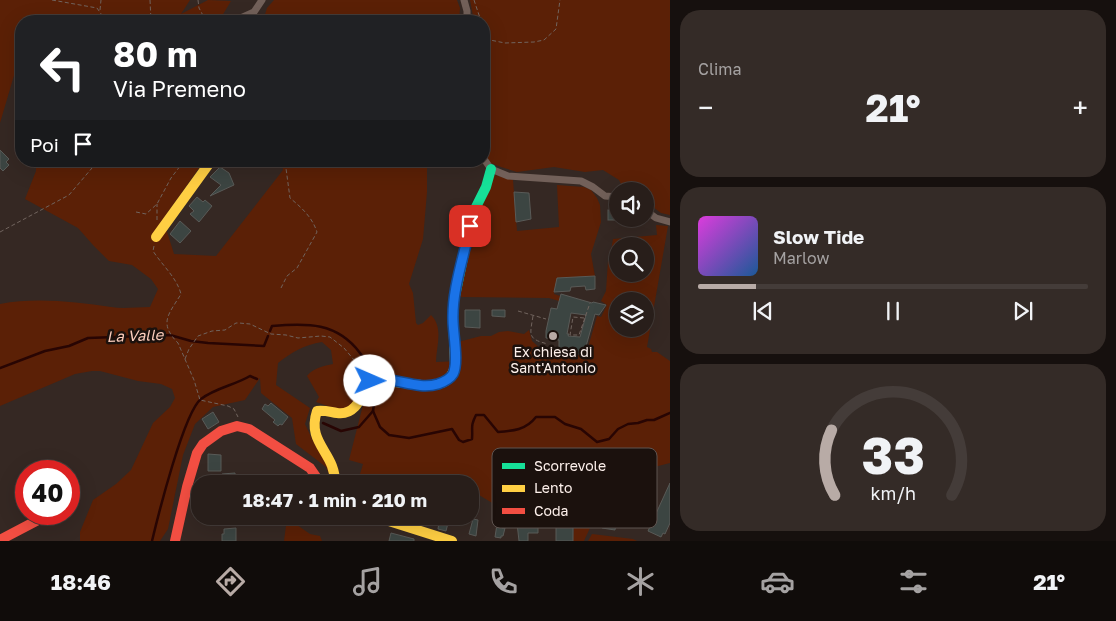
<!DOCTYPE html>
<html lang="it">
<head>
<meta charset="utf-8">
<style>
  :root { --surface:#281e1a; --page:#342b27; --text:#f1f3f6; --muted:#a5a2a2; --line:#443c39; --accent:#b8aba6 }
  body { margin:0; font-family:"Golos Text",sans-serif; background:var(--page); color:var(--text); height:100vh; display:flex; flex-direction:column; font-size:19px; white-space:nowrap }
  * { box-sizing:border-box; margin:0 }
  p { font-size:16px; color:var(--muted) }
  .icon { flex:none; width:28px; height:28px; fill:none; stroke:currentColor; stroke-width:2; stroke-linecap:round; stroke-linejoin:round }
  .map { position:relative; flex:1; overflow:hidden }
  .drawer { display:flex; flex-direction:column; gap:10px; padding:10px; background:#16100e; width:446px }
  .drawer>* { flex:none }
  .top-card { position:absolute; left:15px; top:15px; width:475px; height:152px; border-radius:20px; box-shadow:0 5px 20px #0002,0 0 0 1px var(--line); background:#202124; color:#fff; overflow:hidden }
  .fabs { position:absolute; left:609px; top:182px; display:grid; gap:10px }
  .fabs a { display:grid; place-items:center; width:45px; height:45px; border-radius:50%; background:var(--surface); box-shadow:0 5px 20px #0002,0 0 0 1px var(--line); font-size:25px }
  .speed { position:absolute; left:15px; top:460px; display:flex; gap:10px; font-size:25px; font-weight:700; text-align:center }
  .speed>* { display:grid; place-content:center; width:65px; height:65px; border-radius:50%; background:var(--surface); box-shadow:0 5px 20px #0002,0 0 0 1px var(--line); line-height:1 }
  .speed .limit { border:8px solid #d22; background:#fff; color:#111 }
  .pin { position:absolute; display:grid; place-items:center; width:42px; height:42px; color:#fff; margin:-21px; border-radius:10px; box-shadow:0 2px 8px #0006 }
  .me { position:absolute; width:55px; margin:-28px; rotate:91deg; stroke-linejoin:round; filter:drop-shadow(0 0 4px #0008) }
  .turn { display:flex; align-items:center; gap:18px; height:105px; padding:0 15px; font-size:22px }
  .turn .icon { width:65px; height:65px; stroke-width:2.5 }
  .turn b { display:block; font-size:35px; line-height:42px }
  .then { display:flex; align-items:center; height:48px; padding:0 15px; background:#0003; gap:10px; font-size:19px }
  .big { font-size:38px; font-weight:700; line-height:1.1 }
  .drawer .card { flex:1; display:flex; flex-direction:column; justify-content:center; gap:8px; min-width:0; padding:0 18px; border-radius:20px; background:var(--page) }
  .drawer .dial { align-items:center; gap:0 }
  .dial svg { height:130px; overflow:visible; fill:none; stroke:var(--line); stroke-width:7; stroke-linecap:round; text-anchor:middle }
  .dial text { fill:var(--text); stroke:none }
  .song { display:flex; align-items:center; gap:15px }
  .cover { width:60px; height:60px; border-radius:8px; background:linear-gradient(135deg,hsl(300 70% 55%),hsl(210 70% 35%)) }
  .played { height:5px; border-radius:2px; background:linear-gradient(90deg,var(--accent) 15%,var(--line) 15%) }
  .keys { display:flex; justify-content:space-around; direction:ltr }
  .heat { display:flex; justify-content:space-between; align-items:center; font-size:28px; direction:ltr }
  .trip { position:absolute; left:191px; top:475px; width:288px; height:50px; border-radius:20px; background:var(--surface); box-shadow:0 5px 20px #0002,0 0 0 1px var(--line); font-weight:700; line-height:50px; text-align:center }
  .tab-bar { display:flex; height:80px; justify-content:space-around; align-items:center; background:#100c0a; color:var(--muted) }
  .tab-bar .icon { width:35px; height:35px }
  .tab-bar .active { color:var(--accent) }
  .tab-bar b { font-size:22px; color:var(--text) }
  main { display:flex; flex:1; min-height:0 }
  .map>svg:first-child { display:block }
</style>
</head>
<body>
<main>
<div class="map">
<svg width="670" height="541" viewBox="0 0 670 541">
  <rect width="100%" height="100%" fill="#352823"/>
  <g fill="#5b2006" fill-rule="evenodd">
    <polygon points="0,0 190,0 181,14 208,0 231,1 219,21 21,21 21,72 15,72 0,123"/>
    <polygon points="274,0 457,0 460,8 459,21 263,21 267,8"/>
    <polygon points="470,0 670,0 670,215 661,213 645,201 645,191 630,191 623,188 619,180 603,170 585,172 554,167 517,172 501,167 491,163 484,153 484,85 488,74 489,66 484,45 484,21 474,21"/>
    <path d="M36,161H204L163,219L174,254L216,256L283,170L282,161H427V192L423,239L409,284L413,293L416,323L418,325L423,323L431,315C444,328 436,347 436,362L460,361L458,342L481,336H491L499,332L508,331L524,334L529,330L532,341L542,350L554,351L559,355H582L587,351L597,316L601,317L607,305L601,301L606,291L608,261L617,262V252L618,274H645V246H618L617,252L611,251L613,239L657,235L656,225L668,226L647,347L651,349L652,352H657L670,361V463L579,486L528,472L509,513L479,495L470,493V484H436L412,477L410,484H393L368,474L364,484H357L363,464L349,460L363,405H354L342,411L316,402L319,397L307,376C313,368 324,366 333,364L331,350L322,342C304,345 292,352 278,363L276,385L310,408L305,424L313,441L327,461L333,477H330L326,467L296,444L292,418L261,393L260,378L245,400L213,407L195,424L183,455L168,529L160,541H80V532L93,500L116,484L131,470L153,423L170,407L175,398L172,389L161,384L138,381L100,371H92L75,374L0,406V304C37,297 75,302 111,307C123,309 137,307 150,307L158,289L151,279L132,265L109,261L93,245L78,228L25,199L36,171ZM618,301H645V329H618Z"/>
    <polygon points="495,175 513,180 517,231 559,227 557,185 584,187 591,190 597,198 600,205 601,222 591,254 595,276 557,278 554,294 560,296 559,301 549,298 461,297 458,293 466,253 472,249 474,235 472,234 476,213 491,177"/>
    <path d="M577,488L582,504L592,506C598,516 588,531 584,541H565L573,540L575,513L577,510L573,489Z"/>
    <polygon points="287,518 310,534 320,536 322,541 284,541"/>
    <polygon points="592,534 633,539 637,541 588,541"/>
  </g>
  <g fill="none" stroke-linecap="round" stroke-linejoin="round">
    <g stroke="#280503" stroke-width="2.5">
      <path d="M270,331L272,326C307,323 337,322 360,353C366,361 371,367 373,377"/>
      <polyline points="0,368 45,351 69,346 88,338 170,335 191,341 208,343 264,346 268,336"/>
      <path d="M374,382L376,390L373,411L380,427L389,435L409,438L452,429L459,440L463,442L472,439C473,427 470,427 476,415H484L498,432C513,431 526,430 536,417H555L565,424L581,429L597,442L609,439L618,429L628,424L638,423L647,420H654L670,413"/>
      <polyline points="323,423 341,431 359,427 373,411"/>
      <path d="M152,541C158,516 184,412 201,399C215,388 235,385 250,376L257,379"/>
    </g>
  </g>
  <g fill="#3c4542" stroke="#595a57" fill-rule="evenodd">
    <polygon points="0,150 9,159 6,162 9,165 3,171 0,168"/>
    <polygon points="220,167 229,173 234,185 210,196 221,185 210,177"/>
    <polygon points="514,192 529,193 531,219 516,222"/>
    <polygon points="197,197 203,202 205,200 212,206 199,222 190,214 194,211 189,206"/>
    <rect x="608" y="210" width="10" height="10"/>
    <polygon points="180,221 191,231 180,243 170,234"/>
    <polygon points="595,276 595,289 586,290 585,286 571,287 570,291 554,292 557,278"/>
    <path d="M561,294L592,303L593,302L606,305L599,315L595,314L585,350H581V354H559V340L546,338V331L551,308L557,309ZM571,313L586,315L580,337L568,336L569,334H567Z"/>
    <polygon points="465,310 480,310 480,328 465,327"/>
    <polygon points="492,310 505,310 505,317 492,316"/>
    <polygon points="271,403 288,417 282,425 280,424 278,426 273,422 275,420 262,409 265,404 268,406"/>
    <polygon points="213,412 219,422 208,429 202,419"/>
    <polygon points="208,454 221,455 221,471 208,471"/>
    <polygon points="235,473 236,484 222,484 222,474"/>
    <polygon points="367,477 385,483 385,484 365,484"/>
    <polygon points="670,483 670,523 665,534 663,533 661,537 648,531"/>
    <polygon points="588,490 590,501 575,504 576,508 573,509 573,541 556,541 556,525 538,525 538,533 528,533 528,541 519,541 517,523 531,522 531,509 549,505 549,503 560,502 558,494"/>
    <polygon points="605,509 618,510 615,530 602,528"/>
    <polygon points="440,516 452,516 451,523 448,523 446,531 438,529"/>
    <polygon points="473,519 478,520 476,536 469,534"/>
    <polygon points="497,524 503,525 502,528 505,528 503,536 501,536 501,538 495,537"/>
    <polygon points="236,528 236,541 222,541 222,534 224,534 224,529"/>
    <polygon points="391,533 414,539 414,541 389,541"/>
  </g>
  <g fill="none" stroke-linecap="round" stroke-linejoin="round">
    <g stroke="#71645e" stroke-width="1" stroke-dasharray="4 2.5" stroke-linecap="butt">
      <polyline points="52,0 97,8 106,21"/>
      <polyline points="150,0 151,21"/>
      <polyline points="198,0 199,8 206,21"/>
      <polyline points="474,0 481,21"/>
      <polyline points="100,10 101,0"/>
      <polyline points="484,31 490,40 505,43 534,42 544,40 556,29 560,0"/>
      <polyline points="136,212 146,214 157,204 171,178 184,161"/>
      <polyline points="157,220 157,204"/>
      <polyline points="0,232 69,195 98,161"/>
      <path d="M154,246L153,251C162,265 177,278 181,294C169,314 158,323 178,343L194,380L200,400L228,406L234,409L238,417"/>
      <path d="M281,288L287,276L297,268L317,232C312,217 302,208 290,198L285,161"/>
      <polyline points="518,311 546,319"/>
      <path d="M533,316C530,335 527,339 548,344"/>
      <polyline points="584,318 573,317 570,335 579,335 590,303"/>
      <polyline points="185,359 189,349 198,336 212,331 225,330 236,323 239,323 250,324 271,334 286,335 298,338 321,336 330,337 344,348 365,373"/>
    </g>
    <g stroke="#726059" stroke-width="7">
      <polyline points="464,0 467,11 467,21"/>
      <polyline points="234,21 254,12 262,0"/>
      <polyline points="484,159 491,169 508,176 581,181 593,187 605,196 618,197"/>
      <polyline points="645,210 656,218 670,222"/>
    </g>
    <polyline stroke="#16e098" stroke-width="10" points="453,314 454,301 472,215 486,187 491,169"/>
    <g stroke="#ffcf43" stroke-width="10">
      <polyline points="156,237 211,161"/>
      <path d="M335,484C336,452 306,444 317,411C325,410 330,412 337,413C357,416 362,394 370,381C393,376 450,402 455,365L453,314"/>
      <polyline points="373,516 452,541"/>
    </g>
    <g stroke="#f24e42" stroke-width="10">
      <polyline points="0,540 38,520"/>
      <polyline points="175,541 187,487 197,453 203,444 221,431 237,426 249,429 310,468 321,484"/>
    </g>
  </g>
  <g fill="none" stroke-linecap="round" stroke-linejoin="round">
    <g stroke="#114b97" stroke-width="12">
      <path id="route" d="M370,381C391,374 415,391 438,384C444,382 450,379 453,374C459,363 453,333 453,320C452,289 464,257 470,226"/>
    </g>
    <use href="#route" stroke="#1a73e8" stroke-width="9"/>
  </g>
  <circle fill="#b8aba6" stroke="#1b110d" stroke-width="2" cx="553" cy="336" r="5"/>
  <g text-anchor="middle" stroke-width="5" stroke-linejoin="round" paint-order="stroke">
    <g font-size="14" fill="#fef1ec" stroke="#1b110d">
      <text x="553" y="357">Ex chiesa di<tspan x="553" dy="16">Sant'Antonio</tspan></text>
    </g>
    <g font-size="15" font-style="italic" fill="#fcccbb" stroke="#1b110d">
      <text transform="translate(135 336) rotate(-2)" y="5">La Valle</text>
    </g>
  </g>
  <rect x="492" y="448" width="165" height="80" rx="8" fill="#1b110d" stroke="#5f5450" stroke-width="1"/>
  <rect x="502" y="463" width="23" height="6" fill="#16e098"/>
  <rect x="502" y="485" width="23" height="7" fill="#ffcf43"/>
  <rect x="502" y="508" width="23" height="6" fill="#f24e42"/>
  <g font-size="14" fill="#fef1ec">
    <text x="534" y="471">Scorrevole</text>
    <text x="534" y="493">Lento</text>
    <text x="534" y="516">Coda</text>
  </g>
</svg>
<div class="fabs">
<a><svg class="icon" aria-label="sound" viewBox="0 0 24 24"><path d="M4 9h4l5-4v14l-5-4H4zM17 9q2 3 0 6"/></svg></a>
<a><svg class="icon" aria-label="search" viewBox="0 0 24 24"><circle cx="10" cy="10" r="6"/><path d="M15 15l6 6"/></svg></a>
<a><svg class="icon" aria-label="layers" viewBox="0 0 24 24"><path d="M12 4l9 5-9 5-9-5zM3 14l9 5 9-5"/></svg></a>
</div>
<div class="speed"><div class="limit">40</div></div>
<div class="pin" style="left:470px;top:226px;background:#d93025"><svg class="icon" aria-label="arrive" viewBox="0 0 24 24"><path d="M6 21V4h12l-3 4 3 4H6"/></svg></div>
<svg class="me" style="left:370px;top:381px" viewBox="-20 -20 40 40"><circle r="19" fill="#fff"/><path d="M0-13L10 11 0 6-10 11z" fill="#1a73e8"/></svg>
<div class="trip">18:47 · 1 min · 210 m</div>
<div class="top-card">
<div class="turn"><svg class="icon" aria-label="left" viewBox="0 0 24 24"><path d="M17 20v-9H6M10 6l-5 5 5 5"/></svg><div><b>80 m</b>Via Premeno</div></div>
<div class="then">Poi<svg class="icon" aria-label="arrive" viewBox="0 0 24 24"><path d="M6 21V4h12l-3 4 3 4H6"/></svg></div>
</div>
</div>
<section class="drawer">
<div class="card"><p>Clima</p>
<div class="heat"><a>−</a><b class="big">21°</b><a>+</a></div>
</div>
<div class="card">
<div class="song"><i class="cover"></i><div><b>Slow Tide</b><p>Marlow</p></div></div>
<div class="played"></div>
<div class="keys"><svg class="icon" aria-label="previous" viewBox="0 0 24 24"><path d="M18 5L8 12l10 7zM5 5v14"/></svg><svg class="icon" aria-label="pause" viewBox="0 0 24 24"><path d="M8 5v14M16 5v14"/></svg><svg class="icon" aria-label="next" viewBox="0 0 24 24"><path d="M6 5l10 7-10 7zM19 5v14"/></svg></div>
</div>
<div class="card dial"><svg viewBox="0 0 100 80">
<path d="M14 69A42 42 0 1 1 86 69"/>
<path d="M14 69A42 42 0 0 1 12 29" stroke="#b8aba6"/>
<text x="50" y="56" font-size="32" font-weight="700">33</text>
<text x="50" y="72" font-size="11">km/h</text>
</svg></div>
</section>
</main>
<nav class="tab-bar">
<b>18:46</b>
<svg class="icon active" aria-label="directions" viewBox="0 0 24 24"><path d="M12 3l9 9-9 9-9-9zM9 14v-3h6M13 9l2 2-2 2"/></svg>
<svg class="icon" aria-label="music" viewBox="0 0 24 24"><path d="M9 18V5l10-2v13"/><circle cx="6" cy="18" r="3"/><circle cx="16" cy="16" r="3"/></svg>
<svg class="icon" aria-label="phone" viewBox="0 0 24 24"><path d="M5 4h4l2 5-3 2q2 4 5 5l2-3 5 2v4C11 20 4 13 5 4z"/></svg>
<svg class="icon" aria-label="climate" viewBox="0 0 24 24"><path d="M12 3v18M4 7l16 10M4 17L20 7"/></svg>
<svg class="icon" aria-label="car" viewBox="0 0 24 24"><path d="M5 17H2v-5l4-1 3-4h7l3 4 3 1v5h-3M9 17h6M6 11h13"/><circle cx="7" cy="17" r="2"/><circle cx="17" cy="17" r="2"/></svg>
<svg class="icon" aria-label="filters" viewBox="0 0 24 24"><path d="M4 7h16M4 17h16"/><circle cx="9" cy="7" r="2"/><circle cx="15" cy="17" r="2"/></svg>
<b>21°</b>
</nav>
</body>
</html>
